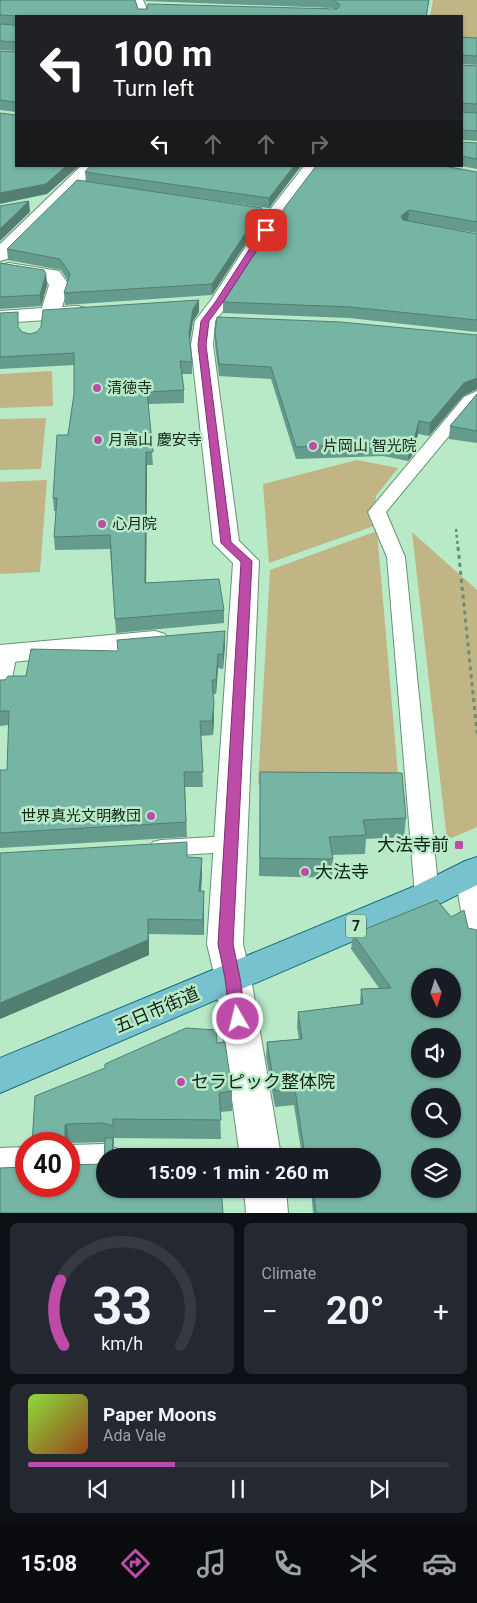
<!DOCTYPE html>
<html lang="en">
<head>
<meta charset="utf-8">
<style>
  :root { --surface:#171b24; --page:#242831; --text:#f1f3f6; --muted:#9ea1a6; --line:#363941; --accent:#bd4ca9 }
  body { margin:0; font-family:Roboto,"Noto Sans JP",sans-serif; background:var(--page); color:var(--text); height:100vh; display:flex; flex-direction:column; font-size:19px; white-space:nowrap }
  * { box-sizing:border-box; margin:0 }
  p { font-size:16px; color:var(--muted) }
  .icon { flex:none; width:28px; height:28px; fill:none; stroke:currentColor; stroke-width:2; stroke-linecap:round; stroke-linejoin:round }
  .map { position:relative; height:1213px; overflow:hidden }
  .side { display:flex; flex-direction:column; gap:10px; padding:10px; background:#0d0f14; flex:1 }
  .side>* { flex:none }
  .top-card { position:absolute; left:15px; top:15px; width:448px; height:152px; border-radius:0px; box-shadow:0 1px 4px #0004; background:#202124; color:#fff; overflow:hidden }
  .needle { width:32px; rotate:176deg }
  .controls { position:absolute; left:411px; top:968px; display:grid; gap:10px }
  .controls a { display:grid; place-items:center; width:50px; height:50px; border-radius:50%; background:var(--surface); box-shadow:0 1px 4px #0004; font-size:25px }
  .speed { position:absolute; left:15px; top:1132px; display:flex; gap:10px; font-size:25px; font-weight:700; text-align:center }
  .speed>* { display:grid; place-content:center; width:65px; height:65px; border-radius:50%; background:var(--surface); box-shadow:0 1px 4px #0004; line-height:1 }
  .speed .limit { border:8px solid #d22; background:#fff; color:#111 }
  .pin { position:absolute; display:grid; place-items:center; width:42px; height:42px; color:#fff; margin:-21px; border-radius:10px; box-shadow:0 2px 8px #0006 }
  .me { position:absolute; width:55px; margin:-28px; rotate:352deg; stroke-linejoin:round; filter:drop-shadow(0 0 4px #0008) }
  .turn { display:flex; align-items:center; gap:18px; height:105px; padding:0 15px; font-size:22px }
  .turn .icon { width:65px; height:65px; stroke-width:2.5 }
  .turn b { display:block; font-size:35px; line-height:42px }
  .lanes { display:flex; align-items:center; height:48px; padding:0 15px; background:#0003; justify-content:center; gap:25px; direction:ltr }
  .lanes .off { opacity:.35 }
  .big { font-size:38px; font-weight:700; line-height:1.1 }
  .side .widget { flex:1; display:flex; flex-direction:column; justify-content:center; gap:8px; min-width:0; padding:0 18px; border-radius:8px; background:var(--page) }
  .side .dial { align-items:center; gap:0 }
  .dial svg { height:130px; overflow:visible; fill:none; stroke:var(--line); stroke-width:7; stroke-linecap:round; text-anchor:middle }
  .dial text { fill:var(--text); stroke:none }
  .song { display:flex; align-items:center; gap:15px }
  .cover { width:60px; height:60px; border-radius:8px; background:linear-gradient(135deg,hsl(90 70% 55%),hsl(20 70% 35%)) }
  .played { height:5px; border-radius:2px; background:linear-gradient(90deg,var(--accent) 35%,var(--line) 35%) }
  .keys { display:flex; justify-content:space-around; direction:ltr }
  .heat { display:flex; justify-content:space-between; align-items:center; font-size:28px; direction:ltr }
  .side .tiles { flex:1; display:grid; gap:10px; grid-template-columns:1fr 1fr }
  .widget:last-child { grid-column:span 2 }
  .trip { position:absolute; left:96px; top:1148px; width:285px; height:50px; border-radius:25px; background:var(--surface); box-shadow:0 1px 4px #0004; font-weight:700; line-height:50px; text-align:center }
  .tabs { display:flex; height:80px; justify-content:space-around; align-items:center; background:#090b0e; color:var(--muted) }
  .tabs .icon { width:35px; height:35px }
  .tabs .on { color:var(--accent) }
  .tabs b { font-size:22px; color:var(--text) }
  .map>svg:first-child { display:block }
</style>
</head>
<body>
<div class="map">
<svg width="477" height="1213" viewBox="0 0 477 1213">
  <rect width="100%" height="100%" fill="#b8eac8"/>
  <g fill="#c1b585">
    <polygon points="433,0 477,0 477,43 461,42 461,16 430,16"/>
    <polygon points="52,371 53,406 0,408 0,374"/>
    <polygon points="46,418 41,469 0,470 0,419"/>
    <polygon points="357,460 398,468 376,496 374,526 269,563 263,484"/>
    <polygon points="47,480 40,572 0,574 0,482"/>
    <polygon points="377,531 399,786 258,784 270,570"/>
    <polygon points="412,532 477,590 477,827 447,840"/>
  </g>
  <g fill="none" stroke-linecap="round" stroke-linejoin="round">
    <g stroke="#659475" stroke-width="2">
      <g id="service">
        <polygon points="135,0 143,0 146,7 146,16 138,16 138,7"/>
        <polygon points="477,391 477,402 386,512 405,557 439,895 435,901 427,904 419,901 415,895 387,557 368,512 464,397"/>
        <polygon points="7,648 14,650 17,654 10,687 7,692 0,693 0,650"/>
        <polygon points="230,836 238,838 241,844 238,850 230,852 161,856 153,854 150,848 153,842 161,840"/>
        <polygon points="467,865 475,868 477,871 477,945 468,943 465,936 455,874 459,868"/>
      </g>
    </g>
    <g stroke="#659475" stroke-width="2">
      <g id="minor">
        <polygon points="331,0 343,0 337,16 325,16"/>
        <polygon points="81,166 99,166 7,259 0,261 0,244"/>
        <polygon points="304,166 321,166 283,217 229,303 215,321 213,345 239,541 259,561 243,944 251,978 246,988 233,993 220,988 215,978 207,944 233,563 213,543 191,345 195,321 211,300 269,211"/>
        <polygon points="9,263 59,271 69,285 62,307 78,306 85,308 88,312 85,316 78,318 0,323 0,311 42,308 49,285 46,280 2,273 0,268 2,265"/>
        <polygon points="155,631 165,634 169,640 165,646 155,649 0,663 0,645"/>
        <polygon points="105,1144 120,1150 123,1156 105,1156 105,1182 69,1183 69,1145"/>
        <polygon points="26,1147 26,1185 0,1186 0,1148"/>
      </g>
    </g>
    <g stroke="#659475" stroke-width="2">
      <g id="tertiary">
        <polygon points="233,963 246,968 251,978 281,1156 240,1156 215,978 220,968"/>
        <polygon points="244,1189 286,1189 288,1213 246,1213"/>
      </g>
    </g>
    <g stroke="#196e7a" stroke-width="2">
      <polygon id="primary" points="477,857 477,885 439,904 0,1093 0,1058 415,886 465,861"/>
    </g>
    <polyline stroke="#6a8d75" stroke-width="2.5" stroke-dasharray="3 3" stroke-linecap="butt" points="456,529 458,548"/>
    <polyline stroke="#6a8d75" stroke-width="3" stroke-dasharray="4 4" stroke-linecap="butt" points="458,547 477,733"/>
    <use href="#service" fill="#fff" fill-rule="evenodd"/>
    <use href="#minor" fill="#fff" fill-rule="evenodd"/>
    <use href="#tertiary" fill="#fff" fill-rule="evenodd"/>
    <use href="#primary" fill="#78c1cf" fill-rule="evenodd"/>
  </g>
  <g fill="#659b8c">
    <polygon points="0,0 138,9 334,9 332,8 146,1 145,0 429,0 427,16 16,16 16,51 0,50 0,24 15,25 16,25 0,24"/>
    <polygon points="461,37 477,38 477,65 461,64"/>
    <polygon points="0,51 16,52 16,112 0,110"/>
    <polygon points="461,65 477,66 477,141 461,140"/>
    <polygon points="461,142 477,143 477,169 461,166"/>
    <polygon points="90,166 301,166 269,208 156,192 262,208 262,219 212,295 65,305 64,293 68,281 61,270 8,260 7,249 86,182 85,172"/>
    <polygon points="477,172 477,233 410,222 477,234 477,332 349,318 223,313 223,302"/>
    <polygon points="0,263 46,274 47,285 41,306 0,309"/>
    <polygon points="199,312 193,321 190,341 192,362 192,374 182,374 184,390 184,403 148,404 153,465 147,465 146,583 224,610 224,623 116,633 110,549 55,550 54,537 56,511 54,511 53,498 68,435 74,394 74,365 0,369 0,313 19,328 22,332 30,334"/>
    <polygon points="215,333 477,335 477,389 463,396 429,436 418,434 412,456 408,461 383,456 296,459 271,379 219,376 215,345"/>
    <polygon points="477,394 477,443 449,439 450,426"/>
    <polygon points="225,645 223,669 218,668 216,694 213,694 214,719 213,735 201,736 203,787 185,787 187,837 0,848 0,770 7,770 9,725 0,726 0,680 26,676 118,651"/>
    <polygon points="260,772 406,818 404,837 366,839 365,854 332,855 333,859 332,878 259,876"/>
    <polygon points="187,857 202,873 201,891 204,891 204,935 149,934 149,955 0,1019"/>
    <polygon points="437,900 477,1213 313,1213 311,1189 372,1189 372,1156 302,1156 294,1105 275,1107 266,1057 267,1042 299,1039 297,1027 298,1012 360,1004 361,989 379,988 351,949 353,934"/>
    <polygon points="217,1043 232,1091 232,1111 220,1112 221,1139 114,1138 114,1146 113,1145 114,1156 113,1156 105,1189 26,1186 104,1164 105,1142 69,1143 35,1096"/>
  </g>
  <g fill="#537e72">
    <polygon points="66,166 79,166 47,194 0,204 0,193"/>
    <polygon points="294,166 301,166 269,208 269,198"/>
    <polygon points="29,201 30,212 0,241 0,229"/>
    <polygon points="262,208 262,219 212,295 212,284"/>
    <polygon points="409,210 408,221 400,227 401,216"/>
    <polygon points="46,274 47,285 41,306 40,295"/>
    <polygon points="199,300 199,312 193,321 189,345 189,333 193,309"/>
    <polygon points="477,378 477,389 463,396 429,436 430,423 464,383"/>
    <polygon points="419,421 418,434 412,456 408,461 409,448"/>
    <polygon points="146,452 147,465 146,597 145,583"/>
    <polygon points="225,631 225,645 223,669 223,654"/>
    <polygon points="218,654 218,668 216,694 216,680"/>
    <polygon points="214,704 214,719 213,735 212,721"/>
    <polygon points="202,858 202,873 200,906 199,891"/>
    <polygon points="204,891 204,935 203,920"/>
    <polygon points="148,919 149,955 0,1019 0,1003"/>
    <polygon points="113,1119 114,1138 114,1146 113,1126"/>
    <polygon points="67,1124 69,1143 65,1144 65,1125"/>
    <polygon points="113,1138 114,1156 112,1156"/>
  </g>
  <g fill="#76b4a3" stroke="#537e72" fill-rule="evenodd">
    <polygon points="0,0 135,0 138,9 147,9 148,4 337,9 340,5 333,0 429,0 426,16 17,16 0,15"/>
    <polygon points="0,24 15,25 16,24 16,42 0,41"/>
    <polygon points="461,37 477,38 477,56 461,55"/>
    <polygon points="0,51 16,52 16,102 0,100"/>
    <polygon points="461,65 477,66 477,104 462,103 461,105"/>
    <polygon points="461,112 477,113 477,131 461,130"/>
    <polygon points="0,113 16,115 16,166 66,166 46,184 0,193"/>
    <polygon points="461,142 477,143 477,159 461,156"/>
    <polygon points="90,166 294,166 269,198 85,172"/>
    <polygon points="316,166 444,166 477,172 477,222 409,210 401,216 403,220 477,234 477,320 350,307 223,302 285,207"/>
    <polygon points="77,180 262,208 212,284 64,293 70,274 60,259 7,249"/>
    <polygon points="29,201 0,229 0,206"/>
    <polygon points="0,263 44,270 46,274 40,295 0,297"/>
    <polygon points="199,300 193,309 189,333 192,362 180,361 184,390 147,392 153,452 146,452 145,583 219,579 224,610 115,619 110,535 54,537 57,498 53,498 57,435 68,435 74,394 74,353 0,357 0,313 18,312 18,327 22,332 30,334 37,332 41,327 43,310"/>
    <polygon points="217,317 341,322 477,335 477,378 464,383 430,423 419,421 413,443 409,448 383,443 296,447 271,367 219,364 215,333"/>
    <polygon points="477,394 477,431 450,426"/>
    <polygon points="225,631 223,654 218,654 216,680 212,680 214,704 212,721 200,721 203,772 184,772 186,822 0,833 0,770 7,770 9,711 0,711 0,680 5,680 8,676 26,676 31,649 118,651 117,640"/>
    <polygon points="260,772 402,773 406,818 363,820 366,835 329,837 333,859 260,858"/>
    <polygon points="187,842 187,857 202,858 199,891 204,891 203,920 148,919 148,940 0,1003 0,853"/>
    <path d="M437,900L451,917L464,910L468,928L477,930V1213H316L313,1189H372V1156H305L295,1089L275,1091L267,1042L302,1039L298,1012L363,1004L361,989L391,988L353,934ZM420,976H452V1009H420ZM420,1036H452V1069H420ZM420,1096H452V1129H420ZM420,1156H452V1189H420Z"/>
    <polygon points="186,1028 216,1030 217,1043 225,1042 232,1091 219,1093 221,1120 113,1119 113,1126 103,1123 67,1124 65,1125 65,1144 32,1144 35,1096 105,1068 105,1064"/>
    <polygon points="105,1138 113,1138 112,1156 105,1156 105,1189 221,1189 223,1213 0,1213 0,1168 24,1167 25,1160 26,1160 26,1186 69,1186 69,1165 104,1164"/>
  </g>
  <polygon fill="#bd4ca9" stroke="#7b316e" points="263,228 270,230 223,302 209,321 206,345 231,542 252,561 233,944 240,978 246,1019 244,1023 238,1025 233,1023 230,1019 225,978 218,944 241,562 221,543 198,345 201,321 216,301"/>
  <g fill="#bd4ca9" stroke="#b8eac8" stroke-width="2">
    <circle cx="97" cy="388" r="5"/>
    <circle cx="98" cy="440" r="5"/>
    <circle cx="313" cy="446" r="5"/>
    <circle cx="102" cy="524" r="5"/>
    <circle cx="151" cy="816" r="5"/>
    <rect x="454" y="840" width="10" height="10" rx="2.5"/>
    <circle cx="305" cy="872" r="5"/>
    <circle cx="181" cy="1082" r="5"/>
  </g>
  <g text-anchor="middle" stroke-width="5" stroke-linejoin="round" paint-order="stroke">
    <rect fill="#b8eac8" stroke="#425f4c" stroke-width="1" x="346" y="914.5" width="20" height="23" rx="4"/>
    <g font-size="14" font-weight="bold" fill="#102317">
      <text x="356" y="931">7</text>
    </g>
    <g font-size="15" fill="#102317" stroke="#b8eac8" text-anchor="start">
      <text x="107" y="393">清徳寺</text>
      <text x="108" y="445">月高山 慶安寺</text>
      <text x="323" y="451">片岡山 智光院</text>
      <text x="112" y="529">心月院</text>
      <text x="141" y="821" text-anchor="end">世界真光文明教団</text>
    </g>
    <g font-size="18" fill="#102317" stroke="#b8eac8" text-anchor="start">
      <text x="449" y="851" text-anchor="end">大法寺前</text>
      <text x="315" y="878">大法寺</text>
      <text x="191" y="1088">セラピック整体院</text>
    </g>
    <g font-size="18" fill="#102317" stroke="#b8eac8">
      <text transform="translate(157 1010) rotate(-23)" y="6">五日市街道</text>
    </g>
  </g>
</svg>
<div class="controls">
<a><svg class="needle" viewBox="-14 -14 28 28"><path d="M0-13l5 13h-10z" fill="#e53935"/><path d="M0 13l5-13h-10z" fill="#9ea1a6"/></svg></a>
<a><svg class="icon" aria-label="sound" viewBox="0 0 24 24"><path d="M4 9h4l5-4v14l-5-4H4zM17 9q2 3 0 6"/></svg></a>
<a><svg class="icon" aria-label="search" viewBox="0 0 24 24"><circle cx="10" cy="10" r="6"/><path d="M15 15l6 6"/></svg></a>
<a><svg class="icon" aria-label="layers" viewBox="0 0 24 24"><path d="M12 4l9 5-9 5-9-5zM3 14l9 5 9-5"/></svg></a>
</div>
<div class="speed"><div class="limit">40</div></div>
<div class="pin" style="left:266px;top:230px;background:#d93025"><svg class="icon" aria-label="arrive" viewBox="0 0 24 24"><path d="M6 21V4h12l-3 4 3 4H6"/></svg></div>
<svg class="me" style="left:238px;top:1019px" viewBox="-20 -20 40 40"><circle r="17" fill="#bd4ca9" stroke="#fff" stroke-width="3"/><path d="M0-11L8 9 0 5-8 9z" fill="#fff"/></svg>
<div class="trip">15:09 · 1 min · 260 m</div>
<div class="top-card">
<div class="turn"><svg class="icon" aria-label="left" viewBox="0 0 24 24"><path d="M17 20v-9H6M10 6l-5 5 5 5"/></svg><div><b>100 m</b>Turn left</div></div>
<div class="lanes"><svg class="icon" aria-label="left" viewBox="0 0 24 24"><path d="M17 20v-9H6M10 6l-5 5 5 5"/></svg><svg class="icon off" aria-label="ahead" viewBox="0 0 24 24"><path d="M12 20V5M6 11l6-6 6 6"/></svg><svg class="icon off" aria-label="ahead" viewBox="0 0 24 24"><path d="M12 20V5M6 11l6-6 6 6"/></svg><svg class="icon off" aria-label="right" viewBox="0 0 24 24"><path d="M7 20v-9h11M14 6l5 5-5 5"/></svg></div>
</div>
</div>
<section class="side">
<div class="tiles">
<div class="widget dial"><svg viewBox="0 0 100 80">
<path d="M14 69A42 42 0 1 1 86 69"/>
<path d="M14 69A42 42 0 0 1 12 29" stroke="#bd4ca9"/>
<text x="50" y="56" font-size="32" font-weight="700">33</text>
<text x="50" y="72" font-size="11">km/h</text>
</svg></div>
<div class="widget"><p>Climate</p>
<div class="heat"><a>−</a><b class="big">20°</b><a>+</a></div>
</div>
<div class="widget">
<div class="song"><i class="cover"></i><div><b>Paper Moons</b><p>Ada Vale</p></div></div>
<div class="played"></div>
<div class="keys"><svg class="icon" aria-label="previous" viewBox="0 0 24 24"><path d="M18 5L8 12l10 7zM5 5v14"/></svg><svg class="icon" aria-label="pause" viewBox="0 0 24 24"><path d="M8 5v14M16 5v14"/></svg><svg class="icon" aria-label="next" viewBox="0 0 24 24"><path d="M6 5l10 7-10 7zM19 5v14"/></svg></div>
</div>
</div>
</section>
<nav class="tabs">
<b>15:08</b>
<svg class="icon on" aria-label="directions" viewBox="0 0 24 24"><path d="M12 3l9 9-9 9-9-9zM9 14v-3h6M13 9l2 2-2 2"/></svg>
<svg class="icon" aria-label="music" viewBox="0 0 24 24"><path d="M9 18V5l10-2v13"/><circle cx="6" cy="18" r="3"/><circle cx="16" cy="16" r="3"/></svg>
<svg class="icon" aria-label="phone" viewBox="0 0 24 24"><path d="M5 4h4l2 5-3 2q2 4 5 5l2-3 5 2v4C11 20 4 13 5 4z"/></svg>
<svg class="icon" aria-label="climate" viewBox="0 0 24 24"><path d="M12 3v18M4 7l16 10M4 17L20 7"/></svg>
<svg class="icon" aria-label="car" viewBox="0 0 24 24"><path d="M5 17H2v-5l4-1 3-4h7l3 4 3 1v5h-3M9 17h6M6 11h13"/><circle cx="7" cy="17" r="2"/><circle cx="17" cy="17" r="2"/></svg>
</nav>
</body>
</html>
